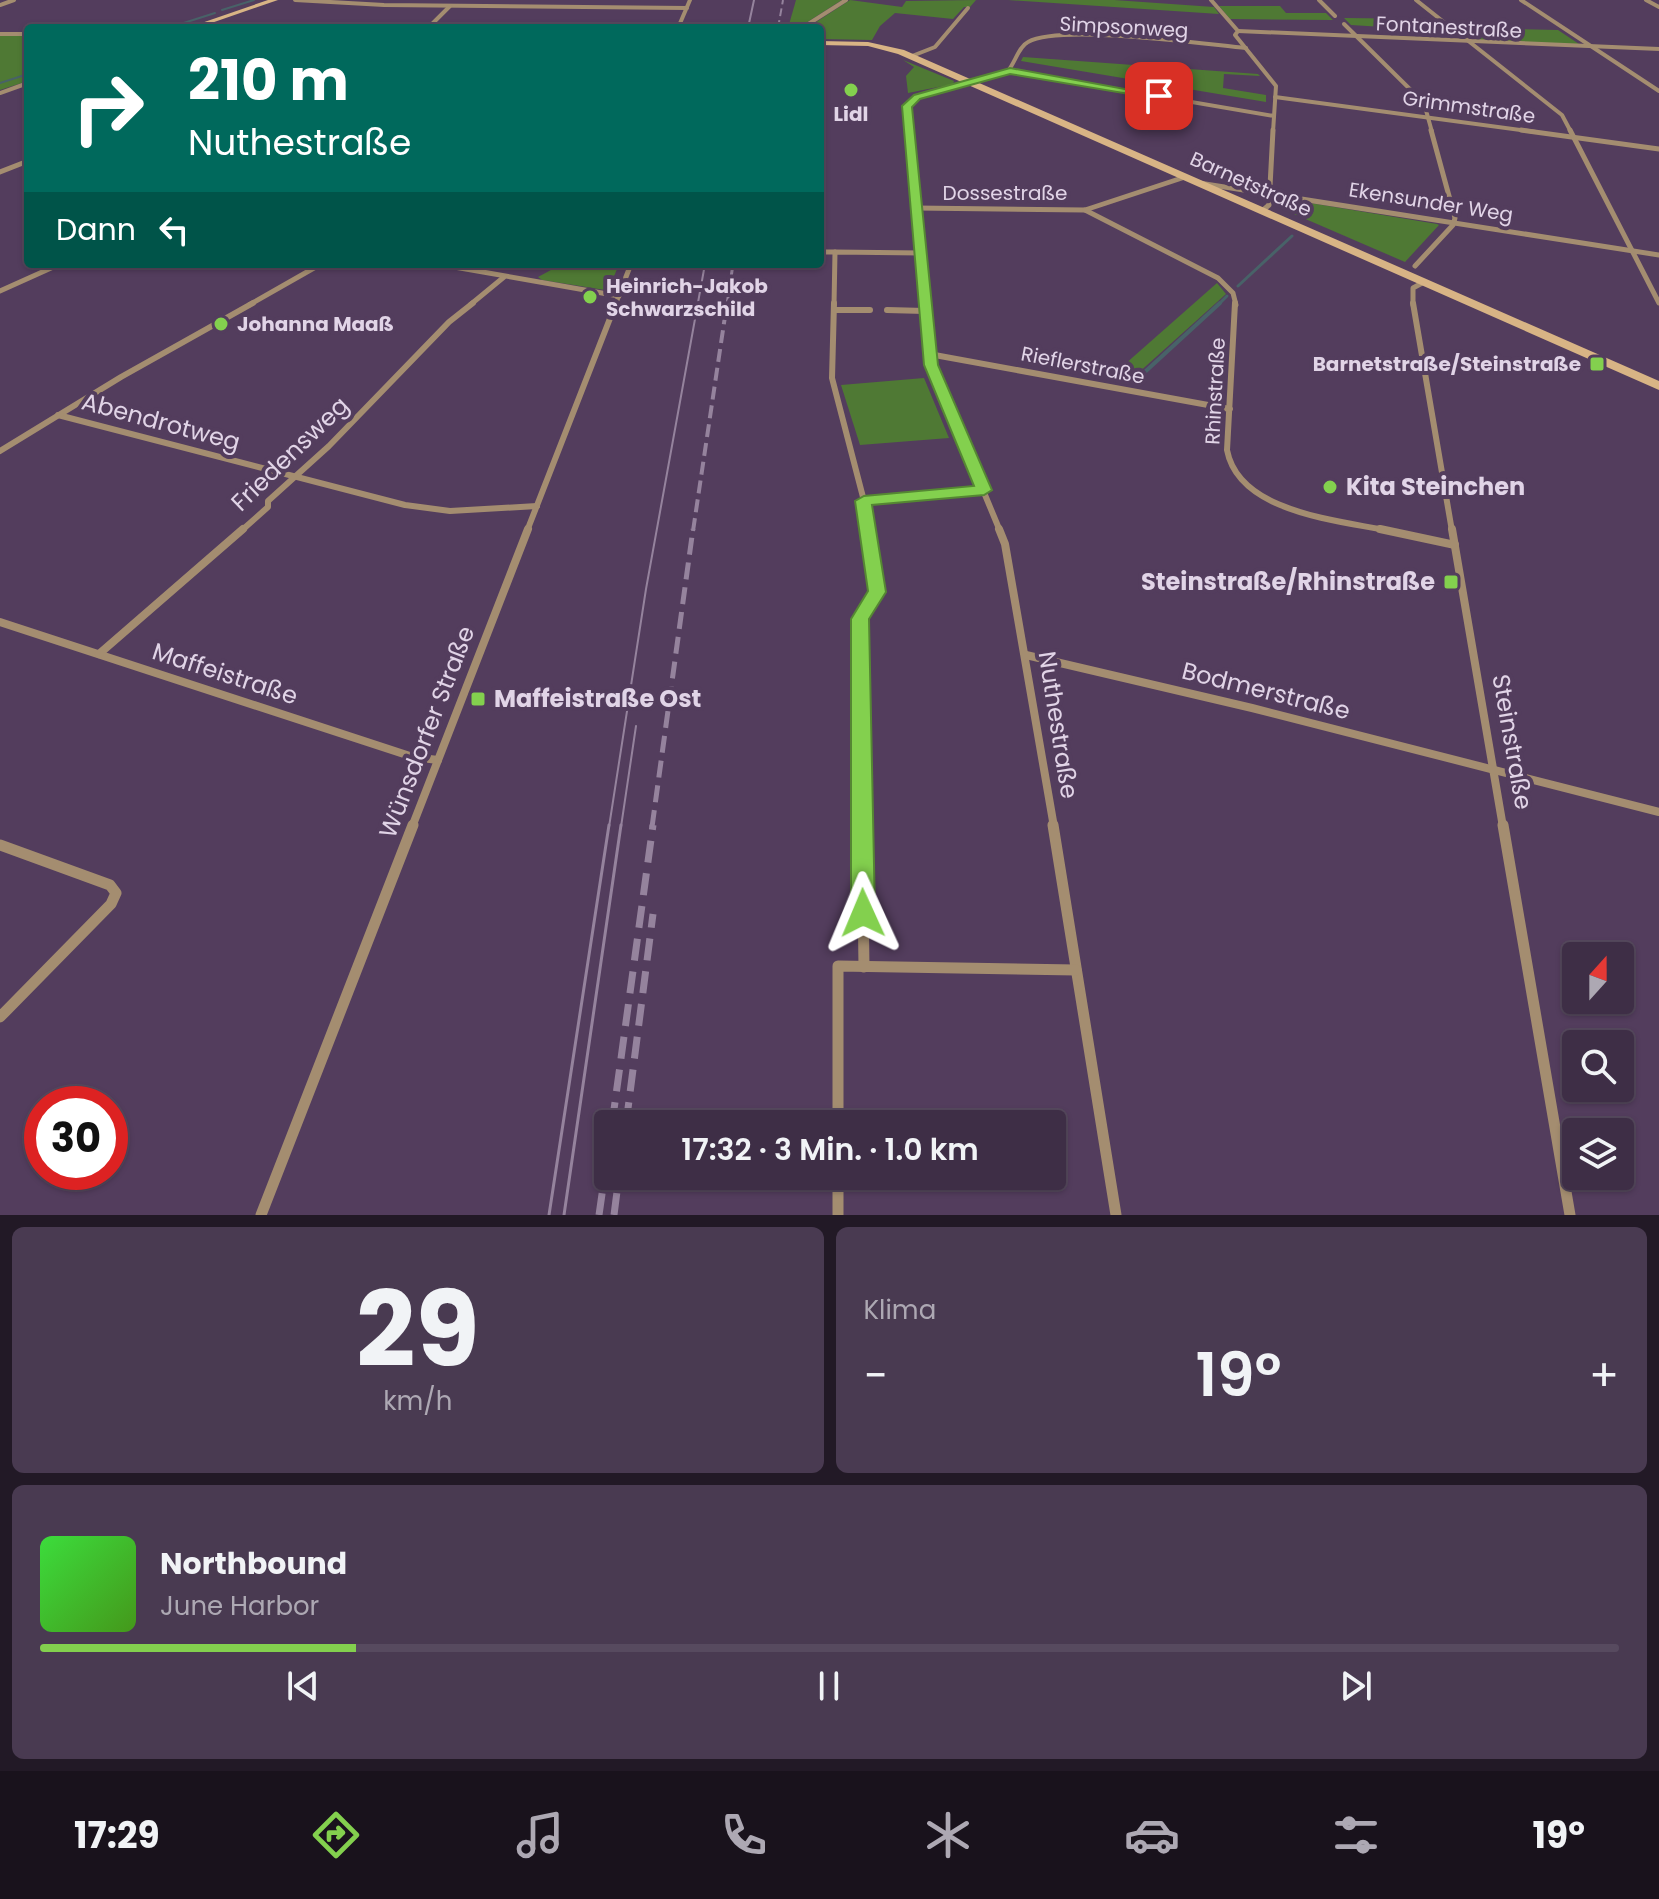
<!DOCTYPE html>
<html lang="de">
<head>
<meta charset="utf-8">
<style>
  :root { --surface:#3e2e46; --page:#493a51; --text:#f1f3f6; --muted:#ada8b3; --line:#574a5f; --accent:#83d04e }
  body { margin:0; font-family:Poppins,sans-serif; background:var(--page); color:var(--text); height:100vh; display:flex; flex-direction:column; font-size:30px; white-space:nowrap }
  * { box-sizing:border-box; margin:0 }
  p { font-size:26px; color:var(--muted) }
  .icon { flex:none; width:44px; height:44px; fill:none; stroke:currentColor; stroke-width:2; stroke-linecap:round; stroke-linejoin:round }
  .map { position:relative; height:1215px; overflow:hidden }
  .side { display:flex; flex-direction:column; gap:12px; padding:12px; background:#221926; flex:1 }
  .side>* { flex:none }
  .hud { position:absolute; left:24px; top:24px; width:800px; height:244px; border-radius:8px; box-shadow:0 2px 6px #0004,0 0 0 2px var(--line); background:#00695c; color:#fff; overflow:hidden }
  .needle { width:52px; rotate:21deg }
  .fabs { position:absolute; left:1562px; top:942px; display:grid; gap:16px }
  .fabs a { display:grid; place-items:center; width:72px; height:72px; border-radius:8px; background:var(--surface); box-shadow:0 2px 6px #0004,0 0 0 2px var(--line); font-size:40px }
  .speed { position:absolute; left:24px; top:1086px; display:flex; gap:16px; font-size:40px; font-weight:700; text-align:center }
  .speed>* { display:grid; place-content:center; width:104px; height:104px; border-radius:50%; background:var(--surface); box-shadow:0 2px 6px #0004,0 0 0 2px var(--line); line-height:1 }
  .speed .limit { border:12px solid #d22; background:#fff; color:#111 }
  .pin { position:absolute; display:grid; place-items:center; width:68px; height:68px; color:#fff; margin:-34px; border-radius:16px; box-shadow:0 4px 12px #0006 }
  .me { position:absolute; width:88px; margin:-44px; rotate:359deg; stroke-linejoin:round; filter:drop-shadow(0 0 6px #0008) }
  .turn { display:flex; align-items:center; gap:28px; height:168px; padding:0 32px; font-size:36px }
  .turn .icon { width:104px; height:104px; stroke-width:2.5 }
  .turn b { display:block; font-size:56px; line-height:68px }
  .then { display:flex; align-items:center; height:76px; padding:0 32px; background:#0003; gap:16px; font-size:30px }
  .big { font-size:60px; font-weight:600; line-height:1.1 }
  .side .card { flex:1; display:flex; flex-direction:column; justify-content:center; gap:12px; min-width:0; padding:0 28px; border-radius:12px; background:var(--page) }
  .side .dial { align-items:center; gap:0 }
  .dial b { font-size:104px; line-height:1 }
  .song { display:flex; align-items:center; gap:24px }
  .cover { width:96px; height:96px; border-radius:12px; background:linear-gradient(135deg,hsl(120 70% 55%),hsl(100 70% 35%)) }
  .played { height:8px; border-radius:4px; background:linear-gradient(90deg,var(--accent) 20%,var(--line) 20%) }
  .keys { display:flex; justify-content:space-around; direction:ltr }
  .heat { display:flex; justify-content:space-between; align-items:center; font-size:44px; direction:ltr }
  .side .tiles { flex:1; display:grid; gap:12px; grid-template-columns:1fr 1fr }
  .card:last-child { grid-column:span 2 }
  .trip { position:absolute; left:594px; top:1110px; width:472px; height:80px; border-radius:8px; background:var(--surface); box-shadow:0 2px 6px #0004,0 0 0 2px var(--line); font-weight:600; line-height:80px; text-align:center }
  .dock { display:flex; height:128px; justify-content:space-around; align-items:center; background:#19121c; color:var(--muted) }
  .dock .icon { width:56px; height:56px }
  .dock .selected { color:var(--accent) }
  .dock b { font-size:36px; color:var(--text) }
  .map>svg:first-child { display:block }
</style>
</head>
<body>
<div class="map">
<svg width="1659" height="1215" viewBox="0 0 1659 1215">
  <rect width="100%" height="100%" fill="#533d5d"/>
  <g fill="#4f7934">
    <polygon points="796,0 842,0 798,28 788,28"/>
    <polygon points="850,0 902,7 906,1 976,0 970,7 964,7 953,19 895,13 880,26 872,40 820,39 820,28 807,28"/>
    <polygon points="1008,0 1114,0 1214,7 1219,14"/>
    <polygon points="1219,6 1280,6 1286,13 1326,13 1333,20 1230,19"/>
    <polygon points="1344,18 1432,19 1447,31 1351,25"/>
    <polygon points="1452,22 1499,22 1509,29 1558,30 1582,46 1475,41"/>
    <polygon points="0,35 28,35 28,81 0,90"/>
    <polygon points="1023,57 1258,74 1260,76 1224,74 1223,88 1266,95 1266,102 1021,61"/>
    <polygon points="903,60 954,81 953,84 908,93 906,76 914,67"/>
    <polygon points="1280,198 1437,224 1439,225 1405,262 1280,208"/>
    <polygon points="562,264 619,264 609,289 605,290 542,280 538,277"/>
    <polygon points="1217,283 1226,294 1126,384 1107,380"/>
    <polygon points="924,378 949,438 860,445 841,385"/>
  </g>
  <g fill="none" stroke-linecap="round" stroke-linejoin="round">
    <g stroke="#486268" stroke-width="2">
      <polyline points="222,10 254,0"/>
      <polyline points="168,28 215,13"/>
      <polyline points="0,83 28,74"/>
    </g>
    <g stroke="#486268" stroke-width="3">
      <polyline points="1238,286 1292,236"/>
      <polyline points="1218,305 1227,296"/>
    </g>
    <polyline stroke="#486268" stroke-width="4" points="1135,381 1220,303"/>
    <g stroke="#a48d70" stroke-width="4">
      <polyline points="295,0 384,5 687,8"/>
      <polyline points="1211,0 1238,31 1235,35 1276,86 1273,132"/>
      <polyline points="1319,0 1335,16"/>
      <polyline points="1416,0 1445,23"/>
      <polyline points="1521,0 1659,91"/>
      <polyline points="1646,0 1659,7"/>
      <polyline points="0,5 14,0"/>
      <polyline points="1344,24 1424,103 1432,132"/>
      <polyline points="428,28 450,6"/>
      <polyline points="678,28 690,0"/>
      <polyline points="802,28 846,0"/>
      <polyline points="1238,31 1659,49"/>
      <polyline points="1457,32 1562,115 1571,132"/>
      <polyline points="0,34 28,34"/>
      <polyline points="912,56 935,47 968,8"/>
      <polyline points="1010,71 1274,116"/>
      <polyline points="0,93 28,83"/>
      <polyline points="1275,97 1536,132"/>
      <path d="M909,132L907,106L917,97L1007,72C1015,64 1018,47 1028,42C1061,24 1203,44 1246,48"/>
    </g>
    <g stroke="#a48d70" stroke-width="5">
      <polyline points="909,130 925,305"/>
      <polyline points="1521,130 1659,149"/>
      <polyline points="1570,130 1659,303"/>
      <polyline points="0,172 28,161"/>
      <polyline points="1199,183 1659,255"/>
      <polyline points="916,208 1085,210 1185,177"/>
      <polyline points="1085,210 1218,278 1233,293 1236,305"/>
      <polyline points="1262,211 1269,205 1273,130"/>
      <polyline points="820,252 835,252"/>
      <polyline points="437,264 619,296"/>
      <polyline points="1415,266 1453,225 1455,218 1431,130"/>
      <polyline points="0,291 60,264"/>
      <polyline points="249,305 321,264"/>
      <polyline points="470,305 504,277"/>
      <polyline points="615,305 631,264"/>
      <polyline points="834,305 835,252 921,253"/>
      <polyline points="1413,305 1413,288 1424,282"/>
    </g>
    <g stroke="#a48d70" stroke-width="6">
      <polyline points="834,303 832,378 864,501 868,531"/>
      <polyline points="925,303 931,365 1000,531"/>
      <path d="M1235,303L1227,450C1239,513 1338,520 1389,531"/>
      <polyline points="1413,303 1452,531"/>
      <polyline points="834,310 870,310"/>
      <polyline points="887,310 925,311"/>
      <polyline points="929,354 1230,409"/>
      <polyline points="58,415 405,505 450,511 537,506"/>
      <polyline points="0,451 121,377 253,303"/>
      <polyline points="864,501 984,490"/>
      <polyline points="241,531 268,507 268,501 329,446 449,322 473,303"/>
      <polyline points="527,531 616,303"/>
    </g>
    <g stroke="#a48d70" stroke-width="8">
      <polyline points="999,529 1005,544 1054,827"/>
      <polyline points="1380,529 1455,545"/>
      <polyline points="1452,529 1503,827"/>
      <polyline points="0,622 413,757 438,760"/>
      <polyline points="99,654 243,529"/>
      <polyline points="1026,655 1252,708 1659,812"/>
      <polyline points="412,827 528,529"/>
      <polyline points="862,827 860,619 877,592 868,529"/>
    </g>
    <g stroke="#a48d70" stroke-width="11">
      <polyline points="862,825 864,967"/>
      <polyline points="1053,825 1116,1215"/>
      <polyline points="1503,825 1570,1215"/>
      <polyline points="0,845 110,885 116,893 111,904 0,1017"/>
      <polyline points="838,1124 838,966 1076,970"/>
      <polyline points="838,1176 838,1215"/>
      <polyline points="261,1215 413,825"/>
    </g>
    <g fill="#d8b485" fill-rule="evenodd">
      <polygon points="268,0 278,0 197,28 187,28"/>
      <polygon points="820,41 868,42 904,50 1659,381 1659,390 898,54 868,46 820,45"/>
    </g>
    <g stroke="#95839d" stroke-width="2">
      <polyline points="748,28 754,0"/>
      <polyline points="609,827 646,589 705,264"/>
      <polyline points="621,827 636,726"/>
    </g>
    <g stroke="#95839d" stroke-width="3">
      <polyline points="549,1215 609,825"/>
      <polyline points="564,1215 621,825"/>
    </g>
    <polyline stroke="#95839d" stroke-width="2" stroke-dasharray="8 4" stroke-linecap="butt" points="778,28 783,0"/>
    <polyline stroke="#95839d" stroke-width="3" stroke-dasharray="10 5" stroke-linecap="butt" points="727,305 733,264"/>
    <polyline stroke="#95839d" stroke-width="4" stroke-dasharray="13 6" stroke-linecap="butt" points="693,531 727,303"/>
    <polyline stroke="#95839d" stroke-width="5" stroke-dasharray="17 8" stroke-linecap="butt" points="652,827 693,529"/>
    <g stroke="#95839d" stroke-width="7" stroke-dasharray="22 11" stroke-linecap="butt">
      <polyline points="612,1124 653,825"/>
      <polyline points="626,1124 653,914"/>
      <polyline points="599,1215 608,1152"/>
      <polyline points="614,1215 619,1176"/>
    </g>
  </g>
  <polygon fill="#83d04e" stroke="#558733" stroke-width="2" points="1010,68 1163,96 1159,99 1010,74 920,99 912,107 938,365 992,490 984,495 872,505 886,592 869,619 875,913 872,921 863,924 855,921 851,913 851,619 868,591 855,501 864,496 974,486 924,365 902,106 914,95"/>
  <g fill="#83d04e" stroke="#533d5d" stroke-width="3">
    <circle cx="851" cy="90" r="8"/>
    <circle cx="590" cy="297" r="8"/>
    <circle cx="221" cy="324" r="8"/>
    <rect x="1589" y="356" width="16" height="16" rx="4"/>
    <circle cx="1330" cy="487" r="8"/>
    <rect x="1443" y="574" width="16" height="16" rx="4"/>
    <rect x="470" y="691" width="16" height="16" rx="4"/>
  </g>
  <g text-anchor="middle" stroke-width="8" stroke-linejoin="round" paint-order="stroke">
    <g font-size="20" fill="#e1d4e7" stroke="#533d5d">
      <text transform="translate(1124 27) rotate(3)" y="7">Simpsonweg</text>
      <text transform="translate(1449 27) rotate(3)" y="7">Fontanestraße</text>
      <text transform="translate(1469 107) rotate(8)" y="7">Grimmstraße</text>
      <text transform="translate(1251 184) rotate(24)" y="7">Barnetstraße</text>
      <text x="1005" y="200">Dossestraße</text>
      <text transform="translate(1431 202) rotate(9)" y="7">Ekensunder Weg</text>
      <text transform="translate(1083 365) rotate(11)" y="7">Rieflerstraße</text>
      <text transform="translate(1215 391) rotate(-87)" y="7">Rhinstraße</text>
    </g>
    <g font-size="20" font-weight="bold" fill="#e1d4e7" stroke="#533d5d" text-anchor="start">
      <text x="851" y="121" text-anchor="middle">Lidl</text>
      <text x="606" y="293">Heinrich-Jakob<tspan x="606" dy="23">Schwarzschild</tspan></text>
      <text x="237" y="331">Johanna Maaß</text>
      <text x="1581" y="371" text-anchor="end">Barnetstraße/Steinstraße</text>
    </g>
    <g font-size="24" fill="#e1d4e7" stroke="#533d5d">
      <text transform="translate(161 422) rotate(15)" y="8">Abendrotweg</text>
      <text transform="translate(290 454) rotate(-44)" y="8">Friedensweg</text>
      <text transform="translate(225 674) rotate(18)" y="8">Maffeistraße</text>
      <text transform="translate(1266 691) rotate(14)" y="8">Bodmerstraße</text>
      <text transform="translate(1058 725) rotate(81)" y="8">Nuthestraße</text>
      <text transform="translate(427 732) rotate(-69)" y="8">Wünsdorfer Straße</text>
      <text transform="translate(1512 742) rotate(80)" y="8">Steinstraße</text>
    </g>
    <g font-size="24" font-weight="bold" fill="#e1d4e7" stroke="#533d5d" text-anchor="start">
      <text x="1346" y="495">Kita Steinchen</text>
      <text x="1435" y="590" text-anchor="end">Steinstraße/Rhinstraße</text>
      <text x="494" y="707">Maffeistraße Ost</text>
    </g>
  </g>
</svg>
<div class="fabs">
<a><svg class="needle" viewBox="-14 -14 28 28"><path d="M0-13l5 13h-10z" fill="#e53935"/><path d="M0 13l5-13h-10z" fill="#ada8b3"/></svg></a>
<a><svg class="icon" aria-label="search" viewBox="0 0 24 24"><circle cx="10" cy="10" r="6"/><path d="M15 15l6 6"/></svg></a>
<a><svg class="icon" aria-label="layers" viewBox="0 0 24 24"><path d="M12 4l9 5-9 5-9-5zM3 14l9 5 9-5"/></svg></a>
</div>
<div class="speed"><div class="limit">30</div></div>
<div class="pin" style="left:1159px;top:96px;background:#d93025"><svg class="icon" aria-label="arrive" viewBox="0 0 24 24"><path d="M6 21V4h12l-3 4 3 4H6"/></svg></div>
<svg class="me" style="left:863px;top:913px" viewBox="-20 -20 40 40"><path d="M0-17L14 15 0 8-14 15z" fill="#83d04e" stroke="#fff" stroke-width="4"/></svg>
<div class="trip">17:32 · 3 Min. · 1.0 km</div>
<div class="hud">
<div class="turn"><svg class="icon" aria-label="right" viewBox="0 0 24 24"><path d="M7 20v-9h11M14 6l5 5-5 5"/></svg><div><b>210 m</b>Nuthestraße</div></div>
<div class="then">Dann<svg class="icon" aria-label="left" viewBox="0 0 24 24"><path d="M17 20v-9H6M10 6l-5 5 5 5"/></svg></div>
</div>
</div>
<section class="side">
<div class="tiles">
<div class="card dial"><b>29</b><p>km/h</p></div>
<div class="card"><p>Klima</p>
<div class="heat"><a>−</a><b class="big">19°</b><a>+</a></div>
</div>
<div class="card">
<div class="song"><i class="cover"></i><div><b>Northbound</b><p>June Harbor</p></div></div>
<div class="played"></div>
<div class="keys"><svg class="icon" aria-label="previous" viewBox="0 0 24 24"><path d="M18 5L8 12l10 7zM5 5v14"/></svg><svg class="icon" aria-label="pause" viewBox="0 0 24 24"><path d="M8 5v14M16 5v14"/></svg><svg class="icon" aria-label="next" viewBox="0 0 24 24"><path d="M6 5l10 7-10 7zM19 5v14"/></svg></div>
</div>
</div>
</section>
<nav class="dock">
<b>17:29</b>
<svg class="icon selected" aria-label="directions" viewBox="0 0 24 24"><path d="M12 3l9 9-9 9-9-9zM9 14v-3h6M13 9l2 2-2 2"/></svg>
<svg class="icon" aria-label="music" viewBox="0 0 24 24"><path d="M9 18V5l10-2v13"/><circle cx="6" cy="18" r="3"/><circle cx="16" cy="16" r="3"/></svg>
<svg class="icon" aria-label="phone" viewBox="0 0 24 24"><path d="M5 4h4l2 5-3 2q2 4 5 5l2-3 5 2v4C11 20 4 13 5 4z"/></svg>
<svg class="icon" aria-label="climate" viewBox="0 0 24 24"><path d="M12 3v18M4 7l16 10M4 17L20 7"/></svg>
<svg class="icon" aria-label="car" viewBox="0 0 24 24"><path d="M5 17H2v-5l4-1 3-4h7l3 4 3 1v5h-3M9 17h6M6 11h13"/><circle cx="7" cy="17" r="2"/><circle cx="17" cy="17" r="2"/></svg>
<svg class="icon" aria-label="filters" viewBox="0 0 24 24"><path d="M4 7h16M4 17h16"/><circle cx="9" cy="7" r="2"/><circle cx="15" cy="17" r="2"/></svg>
<b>19°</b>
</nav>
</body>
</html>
